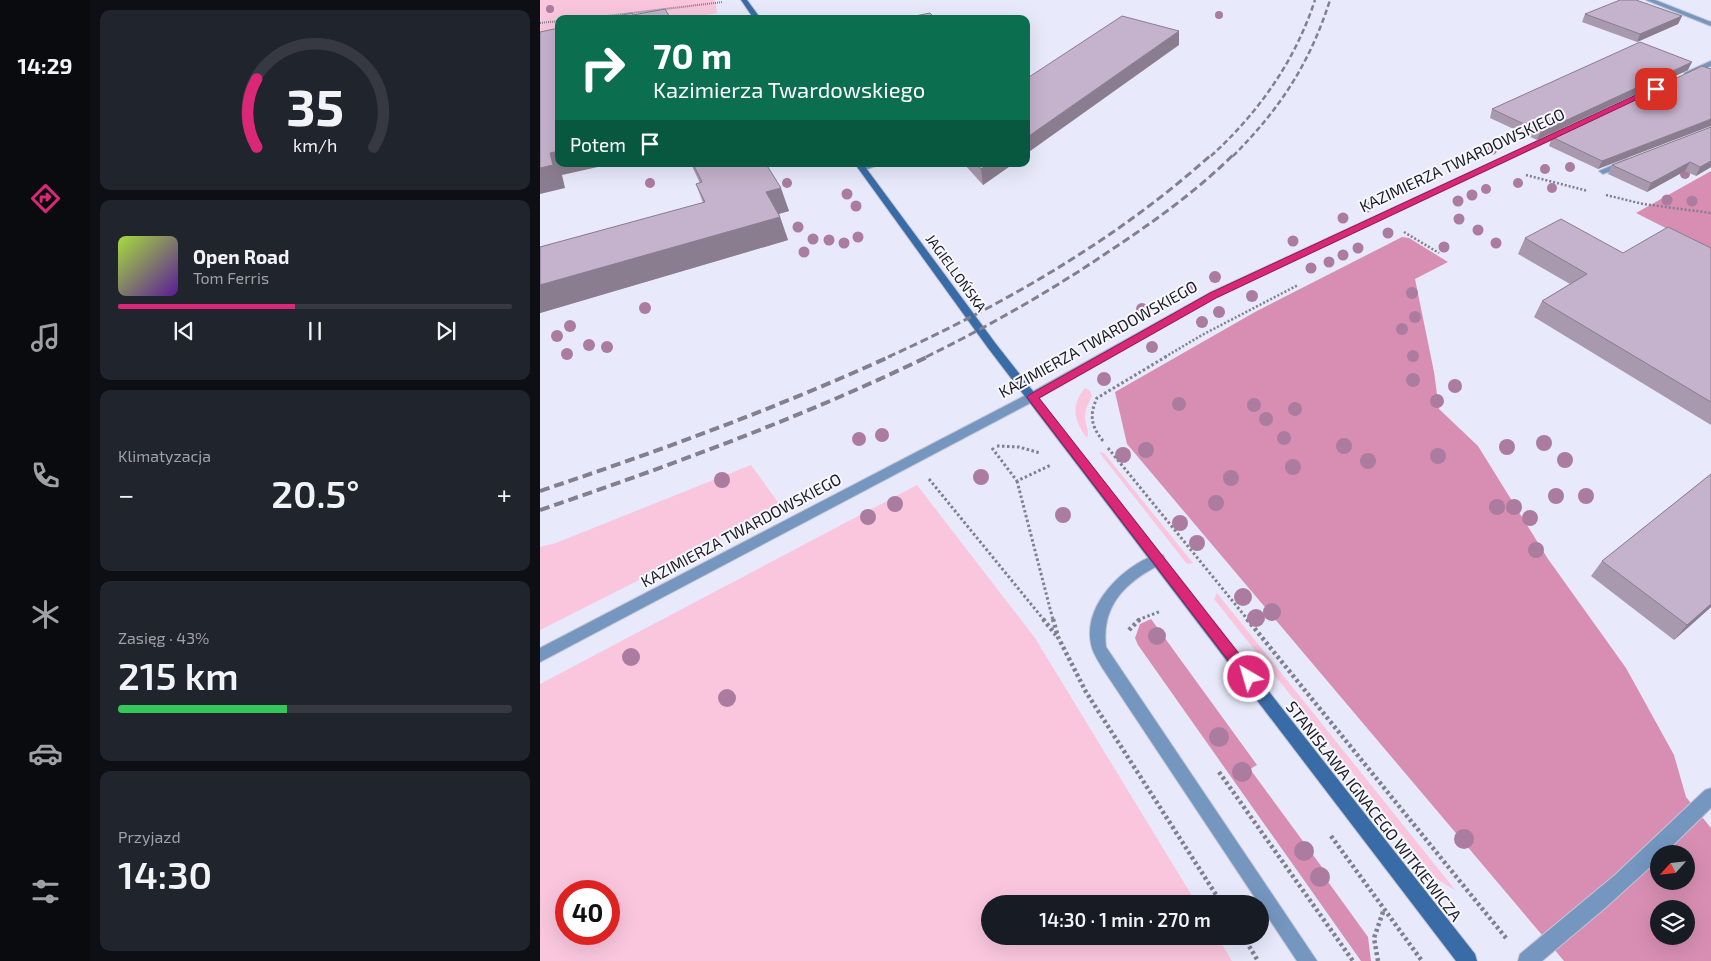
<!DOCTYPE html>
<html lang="pl">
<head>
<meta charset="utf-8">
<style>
  :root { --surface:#171b24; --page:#20242c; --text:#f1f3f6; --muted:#9ea1a6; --line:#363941; --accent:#db2777 }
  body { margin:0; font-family:"Exo 2",sans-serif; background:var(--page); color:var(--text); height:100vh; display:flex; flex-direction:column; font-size:19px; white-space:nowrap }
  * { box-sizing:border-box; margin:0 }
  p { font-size:16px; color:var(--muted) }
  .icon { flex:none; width:28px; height:28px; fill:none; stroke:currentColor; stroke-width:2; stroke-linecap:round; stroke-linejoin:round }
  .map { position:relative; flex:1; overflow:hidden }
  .drawer { display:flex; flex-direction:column; gap:10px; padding:10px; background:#0d0f14; width:450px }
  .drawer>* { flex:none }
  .guide { position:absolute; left:15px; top:15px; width:475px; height:152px; border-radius:10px; box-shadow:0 5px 20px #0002; background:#0b6e4f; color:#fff; overflow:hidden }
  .needle { width:32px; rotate:243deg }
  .fabs { position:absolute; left:1110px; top:845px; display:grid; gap:10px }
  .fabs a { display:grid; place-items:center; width:45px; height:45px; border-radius:50%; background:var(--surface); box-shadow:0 5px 20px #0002; font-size:25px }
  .speed { position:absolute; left:15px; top:880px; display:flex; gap:10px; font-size:25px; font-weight:700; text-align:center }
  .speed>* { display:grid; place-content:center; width:65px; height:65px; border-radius:50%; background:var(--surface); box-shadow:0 5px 20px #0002; line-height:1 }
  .speed .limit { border:8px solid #d22; background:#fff; color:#111 }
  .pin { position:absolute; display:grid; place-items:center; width:42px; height:42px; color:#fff; margin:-21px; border-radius:10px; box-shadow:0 2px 8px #0006 }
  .me { position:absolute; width:55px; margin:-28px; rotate:322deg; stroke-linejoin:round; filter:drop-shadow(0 0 4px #0008) }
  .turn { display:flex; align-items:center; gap:18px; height:105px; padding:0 15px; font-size:22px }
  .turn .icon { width:65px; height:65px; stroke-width:2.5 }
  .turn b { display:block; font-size:35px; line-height:42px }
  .then { display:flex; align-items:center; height:48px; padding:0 15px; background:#0003; gap:10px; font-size:19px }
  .big { font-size:38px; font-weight:600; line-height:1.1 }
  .drawer .card { flex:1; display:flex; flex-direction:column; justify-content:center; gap:8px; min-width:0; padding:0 18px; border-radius:10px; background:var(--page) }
  .drawer .dial { align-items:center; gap:0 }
  .dial svg { height:130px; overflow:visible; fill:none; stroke:var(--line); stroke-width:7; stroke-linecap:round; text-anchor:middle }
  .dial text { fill:var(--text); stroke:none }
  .song { display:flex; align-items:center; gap:15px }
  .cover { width:60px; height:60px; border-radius:8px; background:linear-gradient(135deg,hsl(80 70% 55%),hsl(270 70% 35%)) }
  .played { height:5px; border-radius:2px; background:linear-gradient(90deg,var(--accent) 45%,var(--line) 45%) }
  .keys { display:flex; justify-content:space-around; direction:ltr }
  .heat { display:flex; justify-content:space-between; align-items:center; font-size:28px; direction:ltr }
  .charge { height:8px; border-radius:4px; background:linear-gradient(90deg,#34c759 43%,var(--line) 0) }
  .trip { position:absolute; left:441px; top:895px; width:288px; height:50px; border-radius:25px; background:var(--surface); box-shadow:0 5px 20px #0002; font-weight:600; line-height:50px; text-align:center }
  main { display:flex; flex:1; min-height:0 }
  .tabs { display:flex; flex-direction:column; width:90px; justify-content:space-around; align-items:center; background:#090b0e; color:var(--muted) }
  .tabs .icon { width:35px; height:35px }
  .tabs .active { color:var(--accent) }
  .tabs b { font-size:22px; color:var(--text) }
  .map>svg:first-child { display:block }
</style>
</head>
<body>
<main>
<nav class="tabs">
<b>14:29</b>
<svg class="icon active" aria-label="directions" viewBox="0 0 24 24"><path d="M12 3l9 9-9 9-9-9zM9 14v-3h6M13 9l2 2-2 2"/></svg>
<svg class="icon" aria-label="music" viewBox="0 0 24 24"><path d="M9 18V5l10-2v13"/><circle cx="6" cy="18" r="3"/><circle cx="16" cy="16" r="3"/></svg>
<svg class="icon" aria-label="phone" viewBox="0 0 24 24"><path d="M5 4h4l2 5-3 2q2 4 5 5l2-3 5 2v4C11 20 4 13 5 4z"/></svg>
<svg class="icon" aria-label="climate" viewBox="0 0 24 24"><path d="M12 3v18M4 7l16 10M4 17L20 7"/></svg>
<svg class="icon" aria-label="car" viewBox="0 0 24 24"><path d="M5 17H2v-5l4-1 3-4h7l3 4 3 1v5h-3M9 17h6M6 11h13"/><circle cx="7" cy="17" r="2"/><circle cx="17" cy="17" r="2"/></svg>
<svg class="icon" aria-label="filters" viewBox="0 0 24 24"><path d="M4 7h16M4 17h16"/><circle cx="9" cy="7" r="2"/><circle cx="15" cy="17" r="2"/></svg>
</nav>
<section class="drawer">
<div class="card dial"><svg viewBox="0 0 100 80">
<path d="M14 69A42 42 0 1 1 86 69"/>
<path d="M14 69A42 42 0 0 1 14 27" stroke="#db2777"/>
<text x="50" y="56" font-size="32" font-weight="700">35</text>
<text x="50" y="72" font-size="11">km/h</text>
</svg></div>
<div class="card">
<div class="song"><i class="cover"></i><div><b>Open Road</b><p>Tom Ferris</p></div></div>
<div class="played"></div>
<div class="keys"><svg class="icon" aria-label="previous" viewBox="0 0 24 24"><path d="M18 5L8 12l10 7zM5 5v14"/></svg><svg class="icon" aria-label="pause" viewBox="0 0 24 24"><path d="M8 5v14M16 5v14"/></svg><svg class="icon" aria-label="next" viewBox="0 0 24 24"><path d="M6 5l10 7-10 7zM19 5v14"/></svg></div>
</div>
<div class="card"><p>Klimatyzacja</p>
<div class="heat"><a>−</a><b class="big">20.5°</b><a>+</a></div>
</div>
<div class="card"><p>Zasięg · 43%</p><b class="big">215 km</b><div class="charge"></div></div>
<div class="card"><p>Przyjazd</p><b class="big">14:30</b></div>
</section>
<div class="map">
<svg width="1171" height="961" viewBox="0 0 1171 961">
  <rect width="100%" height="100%" fill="#e8e9fb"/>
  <g fill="#f9c6de" fill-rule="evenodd">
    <polygon points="0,0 175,0 177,13 146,19 19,19 19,41 0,45"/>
    <path d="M545,388L550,391L552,396C549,403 545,409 545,417C545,425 550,431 547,438C534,420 530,407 545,388Z"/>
    <polygon points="559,452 564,453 653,563 647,564"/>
    <polygon points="211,465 242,508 0,630 0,547 16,543"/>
    <path d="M377,485L495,638L657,904H450V936H677L692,961H0V684ZM26,891H69V934H26Z"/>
    <polygon points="677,593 916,891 897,879 674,599"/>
  </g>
  <g fill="#d88eb3" fill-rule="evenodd">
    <polygon points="1171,171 1171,251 1096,213"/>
    <path d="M862,237L869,238L908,262L875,279L894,372L899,409L938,446L1008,559L1086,668L1134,755L1146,797L1171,828V961H1024L587,444L575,392L715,312ZM1119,854H1146V881H1119ZM1119,909H1146V936H1119Z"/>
    <polygon points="611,619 717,765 710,769 787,874 786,879 828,937 831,961 821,961 598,645 595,638 600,624"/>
  </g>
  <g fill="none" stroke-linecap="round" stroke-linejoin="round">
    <g stroke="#c3c4d5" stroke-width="2">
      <g id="lane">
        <polygon points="1106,0 1115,0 1171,22 1171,26"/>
        <polygon points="1087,159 1091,162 1090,164 1063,174 1059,171"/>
        <polygon points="328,164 341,164 322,171 318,168"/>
        <polygon points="1171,788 1171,808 1124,854 1119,854 1119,859 1065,908 1002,961 978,961 980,954 1075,875 1165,790"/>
      </g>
    </g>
    <g stroke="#c3c4d5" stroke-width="2">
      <g id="street">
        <polygon points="1171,61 1171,66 1151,75 1144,73"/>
        <polygon points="1023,129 1030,131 677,297 496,400 0,662 0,648 488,394 669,293"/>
        <path d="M618,554L623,555L625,559L623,563C587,581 561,604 566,647L777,961H757L563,669C559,662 554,655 552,648C540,607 583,565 618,554Z"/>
      </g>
    </g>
    <g stroke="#c3c4d5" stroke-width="2">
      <g id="secondary">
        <polygon points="201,0 207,0 221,19 214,19"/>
        <polygon points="315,164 323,164 456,344 935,954 937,961 916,961 448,348"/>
      </g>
    </g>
    <g stroke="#7f808e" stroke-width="2" stroke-dasharray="1 1" stroke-linecap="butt">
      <polyline points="42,19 183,2"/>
      <polyline points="0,23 19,21"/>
    </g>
    <g stroke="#7f808e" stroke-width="2.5" stroke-dasharray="2 2" stroke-linecap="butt">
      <polyline points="986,175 1048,191"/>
      <polyline points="1066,195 1103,204 1171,213"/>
      <polyline points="864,232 899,253"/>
      <polyline points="625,357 662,335 758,285"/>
    </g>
    <g stroke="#7f808e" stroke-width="3" stroke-dasharray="2.5 2.5" stroke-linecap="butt">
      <path d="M563,441C551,426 549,415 557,398L627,356"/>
      <polyline points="457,446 479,447 500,453"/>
      <polyline points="452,448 477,481 511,465"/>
      <polyline points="568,448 708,620"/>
      <polyline points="389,479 504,620"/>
      <polyline points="477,481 513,620"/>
      <polyline points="598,620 621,611"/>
    </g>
    <g stroke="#7f808e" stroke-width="4.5" stroke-dasharray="3 3" stroke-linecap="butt">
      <polyline points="503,619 516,635"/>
      <polyline points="513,619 518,637 546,692 682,904"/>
      <polyline points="707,619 966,938"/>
      <polyline points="589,630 600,619"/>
      <polyline points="679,772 813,961"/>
      <polyline points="791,836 882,961"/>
      <polyline points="703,936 718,961"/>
      <polyline points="838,961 834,938 844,909"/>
    </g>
    <use href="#lane" fill="#7496bf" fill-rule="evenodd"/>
    <use href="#street" fill="#7496bf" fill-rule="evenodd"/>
    <use href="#secondary" fill="#396ca7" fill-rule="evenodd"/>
    <g stroke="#80808f" stroke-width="2.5" stroke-dasharray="5.5 3" stroke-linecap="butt">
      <path d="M671,156C719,112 755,61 775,0"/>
      <path d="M693,156C740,109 770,63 790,0"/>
    </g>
    <g stroke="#80808f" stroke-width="3" stroke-dasharray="8 4" stroke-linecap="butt">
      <path d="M348,357C463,305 578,239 672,154"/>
      <path d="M386,357C451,325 514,289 574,248C616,220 658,190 694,154"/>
    </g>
    <g stroke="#80808f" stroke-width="4" stroke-dasharray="10 5" stroke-linecap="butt">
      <path d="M0,491C119,451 237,408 351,356"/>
      <path d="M0,510C132,465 263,417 389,356"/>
    </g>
  </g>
  <g fill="#ab7ca0">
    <circle cx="10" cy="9" r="4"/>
    <circle cx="679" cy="15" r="4"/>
    <circle cx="952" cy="150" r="5"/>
    <circle cx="1030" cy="167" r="5"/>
    <circle cx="1005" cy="169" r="5"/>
    <circle cx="1145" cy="174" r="5"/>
    <circle cx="110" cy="183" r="5"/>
    <circle cx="247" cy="183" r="5"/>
    <circle cx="978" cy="183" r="5"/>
    <circle cx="1012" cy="188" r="5"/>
    <circle cx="946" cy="189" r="5"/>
    <circle cx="307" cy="194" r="5.5"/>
    <circle cx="932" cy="195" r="5.5"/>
    <circle cx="1127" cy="200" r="5.5"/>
    <circle cx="918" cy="201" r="5.5"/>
    <circle cx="1152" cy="201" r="5.5"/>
    <circle cx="316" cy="206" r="5.5"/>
    <circle cx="827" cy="207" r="5.5"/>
    <circle cx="803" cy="218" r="5.5"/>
    <circle cx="919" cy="219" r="5.5"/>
    <circle cx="258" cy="227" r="5.5"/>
    <circle cx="938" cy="230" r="5.5"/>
    <circle cx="848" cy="233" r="5.5"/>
    <circle cx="318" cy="237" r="5.5"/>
    <circle cx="273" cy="239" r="5.5"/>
    <circle cx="289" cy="240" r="5.5"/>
    <circle cx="753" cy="241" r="5.5"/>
    <circle cx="304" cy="243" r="5.5"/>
    <circle cx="956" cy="243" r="5.5"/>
    <circle cx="904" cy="247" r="5.5"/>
    <circle cx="818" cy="248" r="5.5"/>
    <circle cx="264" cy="252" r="5.5"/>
    <circle cx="803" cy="255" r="5.5"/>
    <circle cx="789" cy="262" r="5.5"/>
    <circle cx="771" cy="268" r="5.5"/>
    <circle cx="675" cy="277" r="6"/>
    <circle cx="648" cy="289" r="6"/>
    <circle cx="872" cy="293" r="6"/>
    <circle cx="712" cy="296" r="6"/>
    <circle cx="105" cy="308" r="6"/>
    <circle cx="602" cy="309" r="6"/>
    <circle cx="679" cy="312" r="6"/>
    <circle cx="875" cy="317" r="6"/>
    <circle cx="662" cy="322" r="6"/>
    <circle cx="30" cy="326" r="6"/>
    <circle cx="862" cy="329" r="6"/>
    <circle cx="17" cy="336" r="6"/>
    <circle cx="49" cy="345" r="6"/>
    <circle cx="67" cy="347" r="6"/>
    <circle cx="612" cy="347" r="6"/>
    <circle cx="27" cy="354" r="6"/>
    <circle cx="873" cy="356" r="6"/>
    <circle cx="564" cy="379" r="7"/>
    <circle cx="873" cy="380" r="7"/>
    <circle cx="915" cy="386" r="7"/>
    <circle cx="897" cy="401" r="7"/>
    <circle cx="639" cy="404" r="7"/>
    <circle cx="714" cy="405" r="7"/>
    <circle cx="755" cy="409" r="7"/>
    <circle cx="726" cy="419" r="7"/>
    <circle cx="342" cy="435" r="7"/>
    <circle cx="744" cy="438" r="7"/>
    <circle cx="319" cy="439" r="7"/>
    <circle cx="1004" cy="443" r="8"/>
    <circle cx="804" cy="446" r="8"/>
    <circle cx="967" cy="447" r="8"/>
    <circle cx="606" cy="450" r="8"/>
    <circle cx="583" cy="455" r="8"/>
    <circle cx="898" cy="456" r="8"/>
    <circle cx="1025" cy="460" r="8"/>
    <circle cx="828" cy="461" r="8"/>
    <circle cx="753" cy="467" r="8"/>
    <circle cx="441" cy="477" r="8"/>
    <circle cx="691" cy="478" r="8"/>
    <circle cx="182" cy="480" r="8"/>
    <circle cx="1016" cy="496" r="8"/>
    <circle cx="1046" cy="496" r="8"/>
    <circle cx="676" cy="503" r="8"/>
    <circle cx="355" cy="504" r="8"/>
    <circle cx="957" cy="507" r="8"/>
    <circle cx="974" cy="507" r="8"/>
    <circle cx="523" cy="515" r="8"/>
    <circle cx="328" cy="517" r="8"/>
    <circle cx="990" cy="518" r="8"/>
    <circle cx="640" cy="523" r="8"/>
    <circle cx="657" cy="543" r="8"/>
    <circle cx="996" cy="550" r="8"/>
    <circle cx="703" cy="597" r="9"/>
    <circle cx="732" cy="612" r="9"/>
    <circle cx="716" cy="618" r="9"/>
    <circle cx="617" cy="636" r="9"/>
    <circle cx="91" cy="657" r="9"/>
    <circle cx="187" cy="698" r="9"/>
    <circle cx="679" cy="737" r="10"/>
    <circle cx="702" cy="772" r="10"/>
    <circle cx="924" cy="839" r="10"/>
    <circle cx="764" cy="851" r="10"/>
    <circle cx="780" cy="877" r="10"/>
  </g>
  <g fill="#a999af">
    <polygon points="1045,14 1142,16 1138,24 1097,42 1042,22"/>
    <polygon points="1171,69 1058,169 1009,146 1012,137"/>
    <polygon points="1148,70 997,140 950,118 952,109"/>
    <polygon points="1171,127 1171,167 1156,176 1145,171 1107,192 1068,174 1072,165"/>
    <polygon points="151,164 226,164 249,211 239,214 248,240 0,313 0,247 163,203 156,184 160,183"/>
    <polygon points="424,164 473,164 443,185"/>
    <polygon points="985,238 1083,253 1171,248 1171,425 994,317 1002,301 1030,284 978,254"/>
    <polygon points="1171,474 1171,607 1134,640 1051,576 1062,561"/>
  </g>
  <g fill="#8a7d8f">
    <polygon points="1142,16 1138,24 1097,42 1100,34"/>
    <polygon points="639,31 639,45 486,154 486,138"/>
    <polygon points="1152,62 1148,70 997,140 1001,132"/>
    <polygon points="1171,119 1171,126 1058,169 1062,161"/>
    <polygon points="19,151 19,164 71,164 22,175 25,188 0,194 0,168 10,153"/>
    <polygon points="1171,161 1171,167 1156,176 1160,167"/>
    <polygon points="1150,162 1145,171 1107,192 1111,183"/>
    <polygon points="449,164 473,164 443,185 441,169"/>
    <polygon points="241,188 249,211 234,215 226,192"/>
    <polygon points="240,217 248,240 0,313 0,285"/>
    <polygon points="1171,604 1171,607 1134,640 1147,625"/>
  </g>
  <g fill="#c5b2cc" stroke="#8a7d8f">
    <polygon points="1080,0 1096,0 1142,16 1100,34 1045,14"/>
    <polygon points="125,9 131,19 64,19 92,13 93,15"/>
    <polygon points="390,13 396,19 360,19"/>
    <polygon points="582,16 639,31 486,138 486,79"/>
    <polygon points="19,28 19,151 10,153 13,165 0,168 0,32"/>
    <polygon points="1100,42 1152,62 1001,132 952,109"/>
    <polygon points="1162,66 1171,69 1171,119 1062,161 1012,137"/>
    <polygon points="1171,127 1171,161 1160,167 1150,162 1111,183 1072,165"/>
    <polygon points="153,164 226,164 241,188 226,192 240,217 0,285 0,247 165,202 156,184 162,182"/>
    <polygon points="436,164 449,164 441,169"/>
    <polygon points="1021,219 1083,253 1128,227 1171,248 1171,402 1002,301 1047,274 985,238"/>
    <polygon points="1171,474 1171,604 1147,625 1062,561"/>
  </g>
  <polygon fill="#db2777" stroke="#8e194d" points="1113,87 1119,89 676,298 499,398 714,673 716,677 714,681 709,683 704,681 489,400 487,397 489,395 670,293"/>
  <g text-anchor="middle" stroke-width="4" stroke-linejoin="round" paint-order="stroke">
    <g font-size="14" fill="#1d1d28" stroke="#f7f7fd">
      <text transform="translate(416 273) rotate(54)" y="5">JAGIELLOŃSKA</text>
    </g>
    <g font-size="16" fill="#1d1d28" stroke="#f7f7fd">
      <text transform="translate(922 160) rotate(-25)" y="6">KAZIMIERZA TWARDOWSKIEGO</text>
      <text transform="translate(558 339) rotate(-29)" y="6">KAZIMIERZA TWARDOWSKIEGO</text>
      <text transform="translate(201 530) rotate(-28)" y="6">KAZIMIERZA TWARDOWSKIEGO</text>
      <text transform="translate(834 811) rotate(52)" y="6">STANISŁAWA IGNACEGO WITKIEWICZA</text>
    </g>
  </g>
</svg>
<div class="fabs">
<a><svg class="needle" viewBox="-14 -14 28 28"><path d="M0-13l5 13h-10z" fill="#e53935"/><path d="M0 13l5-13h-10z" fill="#9ea1a6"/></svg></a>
<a><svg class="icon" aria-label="layers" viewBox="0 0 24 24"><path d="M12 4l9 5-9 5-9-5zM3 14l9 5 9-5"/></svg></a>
</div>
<div class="speed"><div class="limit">40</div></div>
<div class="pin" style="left:1116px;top:89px;background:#d93025"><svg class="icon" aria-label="arrive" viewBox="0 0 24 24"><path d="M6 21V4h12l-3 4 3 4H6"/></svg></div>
<svg class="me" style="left:709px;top:677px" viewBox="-20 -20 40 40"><circle r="17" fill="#db2777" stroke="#fff" stroke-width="3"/><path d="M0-11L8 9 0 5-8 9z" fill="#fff"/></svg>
<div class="trip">14:30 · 1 min · 270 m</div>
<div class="guide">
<div class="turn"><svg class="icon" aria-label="right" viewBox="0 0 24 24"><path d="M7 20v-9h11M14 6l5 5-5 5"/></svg><div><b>70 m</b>Kazimierza Twardowskiego</div></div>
<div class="then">Potem<svg class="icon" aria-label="arrive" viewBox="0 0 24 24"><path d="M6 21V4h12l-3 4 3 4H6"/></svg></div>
</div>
</div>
</main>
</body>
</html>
